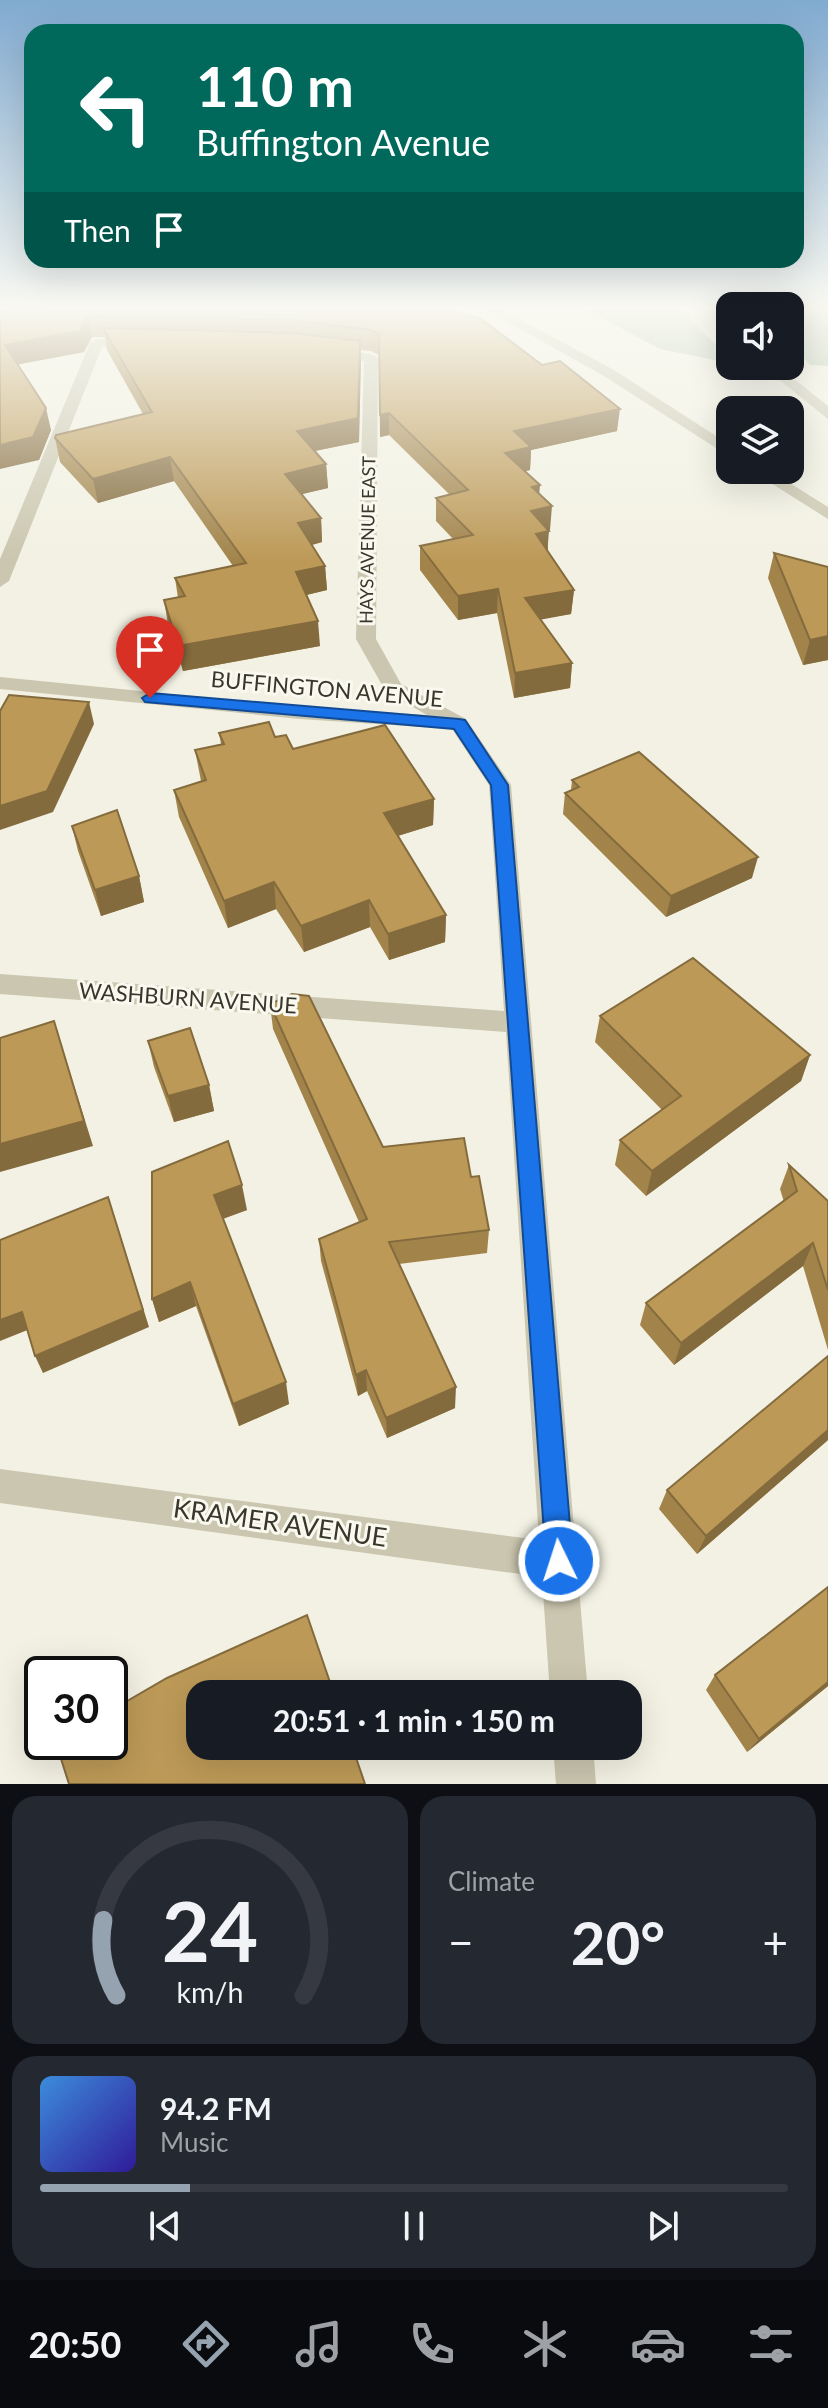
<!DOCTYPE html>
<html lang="en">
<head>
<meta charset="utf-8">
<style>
  :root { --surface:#171b24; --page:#242831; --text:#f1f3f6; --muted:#9ea1a6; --line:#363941; --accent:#95a2af }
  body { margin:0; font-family:Lato,sans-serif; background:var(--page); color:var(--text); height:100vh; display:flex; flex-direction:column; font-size:30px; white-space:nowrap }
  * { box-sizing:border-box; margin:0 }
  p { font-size:26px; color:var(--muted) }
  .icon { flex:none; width:44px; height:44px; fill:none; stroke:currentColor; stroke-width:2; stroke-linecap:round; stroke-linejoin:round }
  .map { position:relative; height:1784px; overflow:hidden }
  .details { display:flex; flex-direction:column; gap:12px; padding:12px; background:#0d0f14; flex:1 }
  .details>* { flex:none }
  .top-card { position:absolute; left:24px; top:24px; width:780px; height:244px; border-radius:24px; box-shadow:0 8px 32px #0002; background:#00695c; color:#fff; overflow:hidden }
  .tools { position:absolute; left:716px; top:292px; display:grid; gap:16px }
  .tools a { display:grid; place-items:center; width:88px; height:88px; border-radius:16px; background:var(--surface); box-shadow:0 8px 32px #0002; font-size:40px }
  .speed { position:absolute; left:24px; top:1656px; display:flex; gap:16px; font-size:40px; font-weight:700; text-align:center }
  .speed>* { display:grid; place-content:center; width:104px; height:104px; border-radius:50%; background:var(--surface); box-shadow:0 8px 32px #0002; line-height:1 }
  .speed .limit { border:4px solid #111; border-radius:12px; background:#fff; color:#111 }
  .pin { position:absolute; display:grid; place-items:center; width:68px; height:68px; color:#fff; margin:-82px -34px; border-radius:50% 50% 50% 0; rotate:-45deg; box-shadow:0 0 8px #0007 }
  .pin .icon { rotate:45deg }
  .me { position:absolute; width:88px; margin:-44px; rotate:356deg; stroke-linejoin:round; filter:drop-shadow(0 0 6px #0008) }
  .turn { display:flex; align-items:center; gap:28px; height:168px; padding:0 40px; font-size:36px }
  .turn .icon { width:104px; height:104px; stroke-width:2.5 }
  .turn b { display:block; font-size:56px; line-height:68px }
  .then { display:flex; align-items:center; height:76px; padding:0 40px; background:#0003; gap:16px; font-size:30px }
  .big { font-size:60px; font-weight:700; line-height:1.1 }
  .details .tile { flex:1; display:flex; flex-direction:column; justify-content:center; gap:12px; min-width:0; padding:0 28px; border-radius:24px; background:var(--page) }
  .details .dial { align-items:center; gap:0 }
  .dial svg { height:208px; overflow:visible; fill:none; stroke:var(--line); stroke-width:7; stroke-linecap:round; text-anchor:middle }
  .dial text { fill:var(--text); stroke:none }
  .song { display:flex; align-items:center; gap:24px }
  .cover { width:96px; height:96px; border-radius:12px; background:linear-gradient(135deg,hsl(210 70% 55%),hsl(250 70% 35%)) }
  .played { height:8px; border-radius:4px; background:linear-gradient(90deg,var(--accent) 20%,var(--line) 20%) }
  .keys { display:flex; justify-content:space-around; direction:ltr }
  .heat { display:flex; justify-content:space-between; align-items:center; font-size:44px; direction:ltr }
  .details .tiles { flex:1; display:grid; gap:12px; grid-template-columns:1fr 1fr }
  .tile:last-child { grid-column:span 2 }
  .trip { position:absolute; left:186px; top:1680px; width:456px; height:80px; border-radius:24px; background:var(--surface); box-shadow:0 8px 32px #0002; font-weight:700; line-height:80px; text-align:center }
  .dock { display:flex; height:128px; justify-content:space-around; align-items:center; background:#090b0e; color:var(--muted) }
  .dock .icon { width:56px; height:56px }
  .dock .active { color:var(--accent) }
  .dock b { font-size:36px; color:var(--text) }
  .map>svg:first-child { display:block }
</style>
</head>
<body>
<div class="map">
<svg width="828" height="1784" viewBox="0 0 828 1784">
  <rect width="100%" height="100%" fill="#f2f1e3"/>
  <g fill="#abc0a3">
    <polygon points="587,310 681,310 721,350 720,361 660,349"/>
    <polygon points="790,310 828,310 828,366 810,365 790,342"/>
  </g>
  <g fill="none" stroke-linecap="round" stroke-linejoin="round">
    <g fill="#cac6af" fill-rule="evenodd">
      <polygon points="486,310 503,310 614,370 730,445 730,457 604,376"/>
      <polygon points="706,310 719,310 730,323 730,336"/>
      <polygon points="97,339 138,340 145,344 138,348 102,347 9,581 0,587 0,559 90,343"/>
      <polygon points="330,349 371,354 378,358 376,639 401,684 466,719 511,785 588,1694 550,1694 542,1577 0,1503 0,1469 539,1540 506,1032 0,994 0,974 504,1011 489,785 452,729 300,719 0,689 0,677 300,707 427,715 386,692 356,639 364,361 325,356 323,353"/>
      <polygon points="762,366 778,366 828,406 828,419"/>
      <polygon points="750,470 769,470 828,507 828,519"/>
      <polygon points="553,1746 593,1746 596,1784 556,1784"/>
    </g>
  </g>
  <g fill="#a2844b">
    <polygon points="0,310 450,310 617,431 531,450 530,470 525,471 539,495 550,530 548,530 548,551 574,590 571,614 540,619 572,663 570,688 514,698 497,613 458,620 420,570 420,546 454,540 436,521 436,498 449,494 389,435 380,437 379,355 371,351 360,350 359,442 315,451 326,464 328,488 301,494 321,518 322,542 312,545 325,566 327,590 306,595 320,646 183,671 168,625 164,600 178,598 175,578 233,566 174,481 98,503 60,462 55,438 143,414 107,350 105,337 92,337 84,352 18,364 51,430 39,460"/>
    <polygon points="774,553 828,660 803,665 768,578"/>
    <polygon points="219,733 275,737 293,749 434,799 433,825 398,836 446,915 445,942 389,960 370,927 304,952 276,909 228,928 179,817 174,790 201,781 195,750 221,744"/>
    <polygon points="572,780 752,878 666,917 563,814 565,793 571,790"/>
    <polygon points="72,826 139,876 144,902 101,916 78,851"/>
    <polygon points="270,1004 383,1147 471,1177 489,1230 487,1253 399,1264 455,1408 387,1438 367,1391 358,1396 321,1261 319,1239 359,1222 273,1029"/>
    <polygon points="600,1016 810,1055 801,1081 646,1196 615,1165 620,1140 662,1110 595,1042"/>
    <polygon points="148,1041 209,1085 214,1111 174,1122 154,1067"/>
    <polygon points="789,1165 828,1201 828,1350 803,1266 674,1365 640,1325 646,1303 784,1202 780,1189"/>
    <polygon points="152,1172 247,1210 223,1219 289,1404 239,1426 196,1306 159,1322 152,1299"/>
    <polygon points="828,1356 828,1440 697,1554 659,1509 667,1490"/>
    <polygon points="828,1587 828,1686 747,1752 706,1690 715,1675"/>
  </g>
  <g fill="#846b3d">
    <polygon points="88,316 92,337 84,352 10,366 5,345"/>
    <polygon points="360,341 361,364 359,442 299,454 297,431"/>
    <polygon points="46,408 51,430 39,460 0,469 0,445"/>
    <polygon points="620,409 617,431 531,450 530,470 504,476 505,453 514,431"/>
    <polygon points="389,413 389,435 380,437 380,415"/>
    <polygon points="170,457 174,481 98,503 93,479"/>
    <polygon points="326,464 328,488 286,498 285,474"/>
    <polygon points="540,485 538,509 532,487"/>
    <polygon points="552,506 550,530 529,535 531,511"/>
    <polygon points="321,518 322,542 300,548 298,523"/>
    <polygon points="549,531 547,555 536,534"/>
    <polygon points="325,566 327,590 298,597 296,572"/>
    <polygon points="498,589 497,613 458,620 458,596"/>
    <polygon points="574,590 571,614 523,623 525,598"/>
    <polygon points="318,621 320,646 183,671 178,646"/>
    <polygon points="828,636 828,660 803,665 810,640"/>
    <polygon points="572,663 570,688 514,698 515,673"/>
    <polygon points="89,702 94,724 53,812 0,830 0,806"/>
    <polygon points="434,799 433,825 384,840 384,813"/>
    <polygon points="758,857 752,878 666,917 671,896"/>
    <polygon points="139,876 144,902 101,916 95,890"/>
    <polygon points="274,882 276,909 228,928 224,901"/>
    <polygon points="369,900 370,927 304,952 301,926"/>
    <polygon points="446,915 445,942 389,960 388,934"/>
    <polygon points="62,1047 93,1146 0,1172 0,1144"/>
    <polygon points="810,1055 801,1081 646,1196 652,1171"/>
    <polygon points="209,1085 214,1111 174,1122 168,1096"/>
    <polygon points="242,1185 247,1210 219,1220 214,1195"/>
    <polygon points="114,1215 149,1327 43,1373 35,1356"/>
    <polygon points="813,1243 803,1266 674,1365 681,1343"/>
    <polygon points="190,1282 196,1306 159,1322 152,1299"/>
    <polygon points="22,1312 30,1329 0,1341 0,1320"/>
    <polygon points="366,1370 367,1391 358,1396 356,1375"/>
    <polygon points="286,1382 289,1404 239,1426 233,1404"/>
    <polygon points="456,1387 455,1408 387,1438 386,1418"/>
    <polygon points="828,1430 828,1440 697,1554 706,1536"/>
    <polygon points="828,1682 828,1686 747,1752 759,1739"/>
  </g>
  <g fill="#bc9957" stroke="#846b3d" stroke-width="2">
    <polygon points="0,310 450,310 481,319 542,365 560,361 620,409 514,431 531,447 505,453 540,485 532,487 552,506 531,511 549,531 536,534 574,590 525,598 572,663 515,673 498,589 458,596 420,546 473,535 436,498 468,490 389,413 380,415 379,334 371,330 294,320 88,316 80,331 5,345 46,408 33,437 0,445"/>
    <polygon points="103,328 293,333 360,341 358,418 297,431 326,464 285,474 321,518 298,523 325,566 296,572 318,621 178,646 164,600 185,596 175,578 246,563 170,457 93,479 55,438 56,435 152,412"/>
    <polygon points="774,553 828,567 828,636 810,640"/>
    <polygon points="9,695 89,702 47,791 0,806 0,711"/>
    <polygon points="269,722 275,737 286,735 293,749 385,725 434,799 384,813 446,915 388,934 369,900 301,926 274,882 224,901 174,790 206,780 195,750 224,744 219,733"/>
    <polygon points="639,752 758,857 671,896 565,793 579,787 572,780"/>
    <polygon points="117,810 139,876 95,890 72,826"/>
    <polygon points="693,958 810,1055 652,1171 620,1140 681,1096 600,1016"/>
    <polygon points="292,994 309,996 383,1147 464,1138 471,1177 479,1176 489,1230 389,1242 456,1387 386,1418 366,1370 356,1375 319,1239 367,1219 270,1004"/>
    <polygon points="54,1021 84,1121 0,1144 0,1038"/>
    <polygon points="190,1028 209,1085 168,1096 148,1041"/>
    <polygon points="228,1141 242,1185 214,1195 286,1382 233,1404 190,1282 152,1299 152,1172"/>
    <polygon points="789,1165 828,1201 828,1290 813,1243 681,1343 646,1303 797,1191"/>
    <polygon points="108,1197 143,1310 35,1356 22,1312 0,1320 0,1240"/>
    <polygon points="828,1356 828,1430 706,1536 667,1490"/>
    <polygon points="828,1587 828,1682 759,1739 715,1675"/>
    <polygon points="307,1615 334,1694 200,1694 200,1746 352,1746 365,1784 69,1784 56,1743 110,1742 110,1711 167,1678"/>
  </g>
  <linearGradient id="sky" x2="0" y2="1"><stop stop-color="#80aad0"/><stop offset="0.55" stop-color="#f9f9f2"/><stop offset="1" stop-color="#f9f9f2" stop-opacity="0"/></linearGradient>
  <rect width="828" height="560" fill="url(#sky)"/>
  <polygon fill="#1a73e8" stroke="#114b97" stroke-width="2" points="150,693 459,719 465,720 508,785 573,1561 569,1570 559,1574 550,1570 546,1561 491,785 454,729 145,702 142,698"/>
  <g text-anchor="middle" stroke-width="6" stroke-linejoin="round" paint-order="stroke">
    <g font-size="18" fill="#39362c" stroke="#faf9ef">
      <text transform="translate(368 540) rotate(-89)" y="6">HAYS AVENUE EAST</text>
    </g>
    <g font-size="22" fill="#39362c" stroke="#faf9ef">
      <text transform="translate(327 689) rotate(5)" y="8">BUFFINGTON AVENUE</text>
      <text transform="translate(188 998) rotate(4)" y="8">WASHBURN AVENUE</text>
    </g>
    <g font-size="26" fill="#39362c" stroke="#faf9ef">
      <text transform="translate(280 1523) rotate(8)" y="9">KRAMER AVENUE</text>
    </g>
  </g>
</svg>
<div class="tools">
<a><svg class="icon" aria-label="sound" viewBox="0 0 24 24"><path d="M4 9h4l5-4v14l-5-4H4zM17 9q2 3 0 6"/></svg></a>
<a><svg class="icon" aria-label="layers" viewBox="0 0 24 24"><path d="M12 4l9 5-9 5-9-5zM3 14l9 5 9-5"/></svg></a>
</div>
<div class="speed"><div class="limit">30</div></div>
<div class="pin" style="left:150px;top:698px;background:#d93025"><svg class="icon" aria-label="arrive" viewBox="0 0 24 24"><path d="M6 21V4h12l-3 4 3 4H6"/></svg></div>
<svg class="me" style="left:559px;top:1561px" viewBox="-20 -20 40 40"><circle r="17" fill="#1a73e8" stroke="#fff" stroke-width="3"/><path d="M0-11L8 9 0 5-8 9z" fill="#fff"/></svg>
<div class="trip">20:51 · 1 min · 150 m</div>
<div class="top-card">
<div class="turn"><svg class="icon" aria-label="left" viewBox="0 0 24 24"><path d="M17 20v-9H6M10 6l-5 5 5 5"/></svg><div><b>110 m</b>Buffington Avenue</div></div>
<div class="then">Then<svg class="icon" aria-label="arrive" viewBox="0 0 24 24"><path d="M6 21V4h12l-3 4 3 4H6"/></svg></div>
</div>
</div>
<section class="details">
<div class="tiles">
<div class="tile dial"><svg viewBox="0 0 100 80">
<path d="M14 69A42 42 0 1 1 86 69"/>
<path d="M14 69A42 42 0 0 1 9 40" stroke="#95a2af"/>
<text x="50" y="56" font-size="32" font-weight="700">24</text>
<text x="50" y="72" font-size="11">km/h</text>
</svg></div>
<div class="tile"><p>Climate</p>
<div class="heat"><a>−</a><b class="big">20°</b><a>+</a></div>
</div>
<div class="tile">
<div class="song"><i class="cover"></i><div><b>94.2 FM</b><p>Music</p></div></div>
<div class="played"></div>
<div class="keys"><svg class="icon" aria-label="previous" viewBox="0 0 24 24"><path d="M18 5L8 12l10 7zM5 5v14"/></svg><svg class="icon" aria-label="pause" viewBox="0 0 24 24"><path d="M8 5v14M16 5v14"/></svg><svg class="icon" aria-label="next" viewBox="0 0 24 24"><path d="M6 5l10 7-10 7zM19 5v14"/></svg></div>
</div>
</div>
</section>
<nav class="dock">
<b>20:50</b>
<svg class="icon active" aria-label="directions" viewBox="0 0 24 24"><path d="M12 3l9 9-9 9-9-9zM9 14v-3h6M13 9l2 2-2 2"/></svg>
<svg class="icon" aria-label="music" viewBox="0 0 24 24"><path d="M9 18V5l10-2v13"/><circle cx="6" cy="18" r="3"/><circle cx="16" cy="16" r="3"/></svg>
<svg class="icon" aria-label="phone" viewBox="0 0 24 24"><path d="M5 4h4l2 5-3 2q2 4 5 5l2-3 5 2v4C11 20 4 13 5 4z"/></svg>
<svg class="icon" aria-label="climate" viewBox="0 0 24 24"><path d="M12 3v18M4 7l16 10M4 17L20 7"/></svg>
<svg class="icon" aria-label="car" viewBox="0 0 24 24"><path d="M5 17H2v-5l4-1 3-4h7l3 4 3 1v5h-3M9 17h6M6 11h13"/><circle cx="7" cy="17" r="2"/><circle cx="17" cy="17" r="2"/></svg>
<svg class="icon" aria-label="filters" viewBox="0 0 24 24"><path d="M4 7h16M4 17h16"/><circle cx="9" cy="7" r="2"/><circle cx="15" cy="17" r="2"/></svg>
</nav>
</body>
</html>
